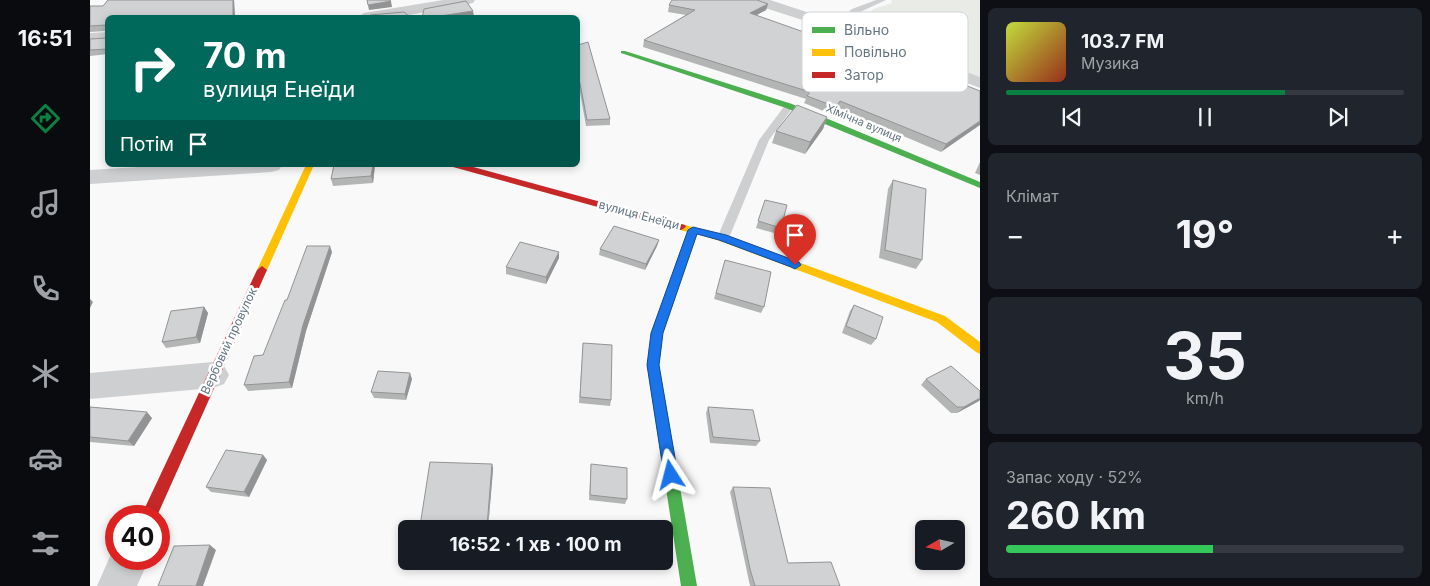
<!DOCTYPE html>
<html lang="uk">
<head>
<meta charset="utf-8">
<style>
  :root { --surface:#171b24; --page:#20242c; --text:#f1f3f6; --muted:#9ea1a6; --line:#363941; --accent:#0b8043 }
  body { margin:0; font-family:Inter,sans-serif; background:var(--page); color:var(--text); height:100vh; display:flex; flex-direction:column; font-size:19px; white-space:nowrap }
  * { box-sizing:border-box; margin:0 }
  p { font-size:16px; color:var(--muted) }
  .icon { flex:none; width:28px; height:28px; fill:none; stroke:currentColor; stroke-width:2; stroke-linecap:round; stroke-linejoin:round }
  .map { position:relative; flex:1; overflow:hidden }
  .side { display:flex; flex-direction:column; gap:8px; padding:8px; background:#0d0f14; width:450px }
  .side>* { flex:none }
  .banner { position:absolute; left:15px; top:15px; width:475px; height:152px; border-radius:8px; box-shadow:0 2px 8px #0003; background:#00695c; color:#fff; overflow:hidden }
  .needle { width:32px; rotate:261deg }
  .buttons { position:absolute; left:825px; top:520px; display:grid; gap:10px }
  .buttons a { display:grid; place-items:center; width:50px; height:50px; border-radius:8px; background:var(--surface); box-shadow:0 2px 8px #0003; font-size:25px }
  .speed { position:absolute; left:15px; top:505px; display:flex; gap:10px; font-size:25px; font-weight:700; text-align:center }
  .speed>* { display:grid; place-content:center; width:65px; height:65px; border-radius:50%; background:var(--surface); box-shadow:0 2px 8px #0003; line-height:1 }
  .speed .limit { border:8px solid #d22; background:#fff; color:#111 }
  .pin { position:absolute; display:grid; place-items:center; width:42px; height:42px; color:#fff; margin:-51px -21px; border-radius:50% 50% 50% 0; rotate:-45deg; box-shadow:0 0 5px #0007 }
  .pin .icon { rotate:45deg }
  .me { position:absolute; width:55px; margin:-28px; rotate:351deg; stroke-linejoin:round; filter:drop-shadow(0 0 4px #0008) }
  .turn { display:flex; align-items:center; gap:18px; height:105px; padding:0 15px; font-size:22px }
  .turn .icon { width:65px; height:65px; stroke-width:2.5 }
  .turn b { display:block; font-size:35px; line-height:42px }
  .then { display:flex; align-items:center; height:48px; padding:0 15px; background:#0003; gap:10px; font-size:19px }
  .big { font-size:38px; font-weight:700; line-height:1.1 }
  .side .card { flex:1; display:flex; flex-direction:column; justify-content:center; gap:8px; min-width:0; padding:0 18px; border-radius:8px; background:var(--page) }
  .side .dial { align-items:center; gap:0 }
  .dial b { font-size:65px; line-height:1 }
  .song { display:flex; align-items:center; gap:15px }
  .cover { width:60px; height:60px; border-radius:8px; background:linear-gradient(135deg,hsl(70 70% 55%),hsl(10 70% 35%)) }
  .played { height:5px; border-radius:2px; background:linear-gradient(90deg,var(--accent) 70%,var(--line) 70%) }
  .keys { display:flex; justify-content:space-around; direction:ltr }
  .heat { display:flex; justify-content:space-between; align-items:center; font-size:28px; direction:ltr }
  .charge { height:8px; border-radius:4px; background:linear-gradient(90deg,#34c759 52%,var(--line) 0) }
  .trip { position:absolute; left:308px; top:520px; width:275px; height:50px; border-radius:8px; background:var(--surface); box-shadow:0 2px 8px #0003; font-weight:700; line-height:50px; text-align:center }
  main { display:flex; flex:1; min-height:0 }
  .dock { display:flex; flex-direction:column; width:90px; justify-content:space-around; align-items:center; background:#090b0e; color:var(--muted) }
  .dock .icon { width:35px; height:35px }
  .dock .active { color:var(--accent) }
  .dock b { font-size:22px; color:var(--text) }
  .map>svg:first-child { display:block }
</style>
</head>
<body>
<main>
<nav class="dock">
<b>16:51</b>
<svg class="icon active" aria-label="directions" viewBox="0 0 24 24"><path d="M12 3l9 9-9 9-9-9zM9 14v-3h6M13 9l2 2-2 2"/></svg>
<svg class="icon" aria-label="music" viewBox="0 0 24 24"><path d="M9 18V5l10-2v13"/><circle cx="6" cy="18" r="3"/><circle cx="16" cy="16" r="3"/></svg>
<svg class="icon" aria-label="phone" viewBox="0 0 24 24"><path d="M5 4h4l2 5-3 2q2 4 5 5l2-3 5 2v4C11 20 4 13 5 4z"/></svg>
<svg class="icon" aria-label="climate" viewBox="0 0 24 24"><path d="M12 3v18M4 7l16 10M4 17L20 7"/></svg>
<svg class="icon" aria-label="car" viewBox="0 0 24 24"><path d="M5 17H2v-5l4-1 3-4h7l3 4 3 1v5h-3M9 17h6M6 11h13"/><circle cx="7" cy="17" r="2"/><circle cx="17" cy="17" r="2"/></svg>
<svg class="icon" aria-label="filters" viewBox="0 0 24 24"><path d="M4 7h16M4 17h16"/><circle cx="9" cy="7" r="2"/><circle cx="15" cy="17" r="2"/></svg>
</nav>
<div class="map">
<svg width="890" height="586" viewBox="0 0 890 586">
  <rect width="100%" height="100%" fill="#f9f9f9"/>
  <path fill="#e8ebe6" d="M801,0H890V77C855,64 799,49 770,27L783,9L802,3Z"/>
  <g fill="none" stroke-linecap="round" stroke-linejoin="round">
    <g fill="#cecfd0" fill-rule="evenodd">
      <polygon points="786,0 796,0 768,13 748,29 741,27 762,9"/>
      <polygon points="699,103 704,106 679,140 639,238 633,242 629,241 627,238 669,140 696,104"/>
    </g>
    <g fill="#cecfd0" fill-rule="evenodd">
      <polygon points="353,0 385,0 383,3 378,4 303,18 267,18 274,13"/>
      <polygon points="658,0 680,0 735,18 890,77 890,88 725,24 660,3"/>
      <polygon points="18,32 18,42 0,43 0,33"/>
      <polygon points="81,165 192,165 189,170 181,172 0,184 0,170"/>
      <polygon points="123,362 134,366 139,375 134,384 123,388 0,399 0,373"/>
      <polygon points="25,545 26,559 59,559 47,586 7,586"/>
    </g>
    <g fill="#4caf50" fill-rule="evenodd">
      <polygon points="531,51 535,51 702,104 890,182 890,188 696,108 531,53"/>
      <polygon points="566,338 570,340 572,343 569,365 607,586 591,586 557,365 562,340"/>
    </g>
    <g fill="#ffc107" fill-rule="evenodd">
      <polygon points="216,165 224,165 177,270 172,274 168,273 167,270"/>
      <polygon points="591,224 637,236 855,316 890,342 890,354 886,352 847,322 630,241 607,234 573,333 570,346 566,348 562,346 560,343 561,333 597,232 587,229 586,227"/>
    </g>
    <g fill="#c62828" fill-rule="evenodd">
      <polygon points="362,165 376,165 595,225 596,227 591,230 363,167"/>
      <polygon points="172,266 177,270 67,516 51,516 167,270"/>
    </g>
  </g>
  <g fill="#b3b5b5">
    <polygon points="18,0 144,0 145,18 18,18 18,54 0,56 0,39 16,38 16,31 0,32 0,6 13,6"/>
    <polygon points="678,4 676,10 666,15 764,54 757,58 818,81 890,91 851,152 747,108 743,115 714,103 716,99 553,47 554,40 596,15 578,12 579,5"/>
    <polygon points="488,45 520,119 520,125 496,126 488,81"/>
    <polygon points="737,117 733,129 715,154 682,143 686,131"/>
    <polygon points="890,162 890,175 885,173"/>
    <polygon points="244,165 285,165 283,183 243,186 241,179"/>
    <polygon points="803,180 832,260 826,269 789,258 798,189"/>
    <polygon points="673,206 691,228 688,234 666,228"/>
    <polygon points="569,240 567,246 555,270 509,255 510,249"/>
    <polygon points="242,252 216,331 202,388 158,391 154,385 173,355 197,300"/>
    <polygon points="469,258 456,284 416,274 416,267"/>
    <polygon points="635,260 674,307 671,313 624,299"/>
    <polygon points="764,305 786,339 781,345 752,333 760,311"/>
    <polygon points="114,307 118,313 110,343 76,348 72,342"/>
    <polygon points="493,343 521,400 520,406 489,403"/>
    <polygon points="322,379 316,400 284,398 281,392"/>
    <polygon points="836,379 889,401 867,413 861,413 831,385"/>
    <polygon points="0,407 62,418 44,446 0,442"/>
    <polygon points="618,407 670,441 666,446 620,443 616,413"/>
    <polygon points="173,455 177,460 159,497 121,492 116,487"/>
    <polygon points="402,464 403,469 398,529 331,529 330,526"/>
    <polygon points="501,464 537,499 535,504 499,500"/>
    <polygon points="643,487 698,563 750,586 660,586 640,492"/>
  </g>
  <g fill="#929394">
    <polygon points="143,0 144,0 145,18 143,18"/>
    <polygon points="301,1 302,7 279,10 278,5"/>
    <polygon points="678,4 676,10 658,20 660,13"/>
    <polygon points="383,11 384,16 375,18 337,18"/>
    <polygon points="767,46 764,54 749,64 752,56"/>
    <polygon points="750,101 747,108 743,115 746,107"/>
    <polygon points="737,117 733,129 715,154 720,142"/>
    <polygon points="890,121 890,125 851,152 856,144"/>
    <polygon points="283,165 285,165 283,183 281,176"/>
    <polygon points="569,240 567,246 555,270 556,264"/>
    <polygon points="240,246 242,252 216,331 202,388 199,382 213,325"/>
    <polygon points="469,252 469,258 456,284 456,277"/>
    <polygon points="0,299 3,302 0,308"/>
    <polygon points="114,307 118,313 110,343 106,337"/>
    <polygon points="320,373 322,379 316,400 315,394"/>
    <polygon points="890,398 890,400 889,401 867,413 874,407"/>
    <polygon points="57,412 62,418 44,446 38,441"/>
    <polygon points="173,455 177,460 159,497 154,492"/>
    <polygon points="402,464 403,469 398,529"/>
    <polygon points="120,545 126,550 113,586 106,586"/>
  </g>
  <g fill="#d0d2d3" stroke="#929394">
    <polygon points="18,0 143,0 143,16 122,18 18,18 18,49 0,50 0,39 16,38 16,25 0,26 0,6 13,6"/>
    <polygon points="277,0 299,0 301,1 278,5"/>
    <polygon points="582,0 667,0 678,4 660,13 728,37 734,34 767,46 752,56 818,81 837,70 890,91 890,121 856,144 750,101 746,107 717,96 720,92 554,40 605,10 579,5"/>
    <polygon points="376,1 383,11 337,18 332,18 334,9"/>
    <polygon points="314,12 321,18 281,18 280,15"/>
    <polygon points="498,42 520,119 497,120 488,73 488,45"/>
    <polygon points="707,105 737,117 720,142 686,131"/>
    <polygon points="244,165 283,165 281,176 241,179"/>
    <polygon points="803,180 836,189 832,260 795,250"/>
    <polygon points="675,200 697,205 691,228 668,221"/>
    <polygon points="524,226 569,240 556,264 510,249"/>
    <polygon points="430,242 469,252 456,277 416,267"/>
    <polygon points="217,246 240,246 213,325 199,382 154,385 164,356 173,355 195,300 197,300"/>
    <polygon points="635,260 681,272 674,307 626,293"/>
    <polygon points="764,305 793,317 786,339 756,326"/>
    <polygon points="114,307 106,337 72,342 81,311"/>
    <polygon points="493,343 522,345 521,400 490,397"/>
    <polygon points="861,366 890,391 890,398 874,407 867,407 836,379"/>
    <polygon points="288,371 320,373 315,394 281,392"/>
    <polygon points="0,407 57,412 38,441 0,437"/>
    <polygon points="618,407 663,410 670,441 623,437"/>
    <polygon points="136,450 173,455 154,492 116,487"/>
    <polygon points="340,462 402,464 397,527 330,526"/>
    <polygon points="501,464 537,468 537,499 500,495"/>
    <polygon points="643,487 680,488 698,563 741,562 750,586 665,586 660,569"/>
    <polygon points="120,545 106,586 68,586 84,546"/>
  </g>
  <polygon fill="#1a73e8" stroke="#114b97" points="603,227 636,235 709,262 711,265 705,269 701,267 629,240 607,234 573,333 569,365 588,475 586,480 581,482 576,480 574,475 557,365 561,333 598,230"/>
  <g text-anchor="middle" stroke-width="5" stroke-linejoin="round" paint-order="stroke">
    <g font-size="11" fill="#657683" stroke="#fff">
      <text transform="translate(774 123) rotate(23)" y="4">Хімічна вулиця</text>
    </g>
    <g font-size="12" fill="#657683" stroke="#fff">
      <text transform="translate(549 215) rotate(15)" y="4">вулиця Енеїди</text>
      <text transform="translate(139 341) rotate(-65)" y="4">Вербовий провулок</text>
    </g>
  </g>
  <rect x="712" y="12" width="166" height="80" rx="8" fill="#fff" stroke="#d1d6da" stroke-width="1"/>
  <rect x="722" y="27" width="23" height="6" fill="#4caf50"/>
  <rect x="722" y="49" width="23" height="7" fill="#ffc107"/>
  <rect x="722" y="72" width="23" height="6" fill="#c62828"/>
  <g font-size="14" fill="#657683">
    <text x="754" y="35">Вільно</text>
    <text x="754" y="57">Повільно</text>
    <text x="754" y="80">Затор</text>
  </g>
</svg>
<div class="buttons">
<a><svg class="needle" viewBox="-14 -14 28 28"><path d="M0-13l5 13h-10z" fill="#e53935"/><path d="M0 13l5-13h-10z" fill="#9ea1a6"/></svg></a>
</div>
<div class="speed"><div class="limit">40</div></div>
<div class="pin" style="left:705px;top:265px;background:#d93025"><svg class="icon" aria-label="arrive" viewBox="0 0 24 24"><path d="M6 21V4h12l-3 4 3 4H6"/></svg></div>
<svg class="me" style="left:581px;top:475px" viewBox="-20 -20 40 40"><path d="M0-17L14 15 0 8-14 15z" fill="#1a73e8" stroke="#fff" stroke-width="4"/></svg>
<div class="trip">16:52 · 1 хв · 100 m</div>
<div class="banner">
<div class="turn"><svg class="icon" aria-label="right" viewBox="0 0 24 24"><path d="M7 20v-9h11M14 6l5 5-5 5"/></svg><div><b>70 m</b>вулиця Енеїди</div></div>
<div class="then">Потім<svg class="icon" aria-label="arrive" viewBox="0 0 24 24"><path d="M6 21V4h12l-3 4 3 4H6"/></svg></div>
</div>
</div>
<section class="side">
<div class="card">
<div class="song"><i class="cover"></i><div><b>103.7 FM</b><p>Музика</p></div></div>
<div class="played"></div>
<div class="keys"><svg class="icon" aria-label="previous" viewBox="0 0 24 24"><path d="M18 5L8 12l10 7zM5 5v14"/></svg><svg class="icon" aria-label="pause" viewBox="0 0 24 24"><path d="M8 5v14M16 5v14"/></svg><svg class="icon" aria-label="next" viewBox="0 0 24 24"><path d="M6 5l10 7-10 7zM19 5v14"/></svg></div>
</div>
<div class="card"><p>Клімат</p>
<div class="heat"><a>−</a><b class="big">19°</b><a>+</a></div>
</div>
<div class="card dial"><b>35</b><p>km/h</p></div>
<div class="card"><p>Запас ходу · 52%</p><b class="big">260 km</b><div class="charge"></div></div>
</section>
</main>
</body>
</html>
